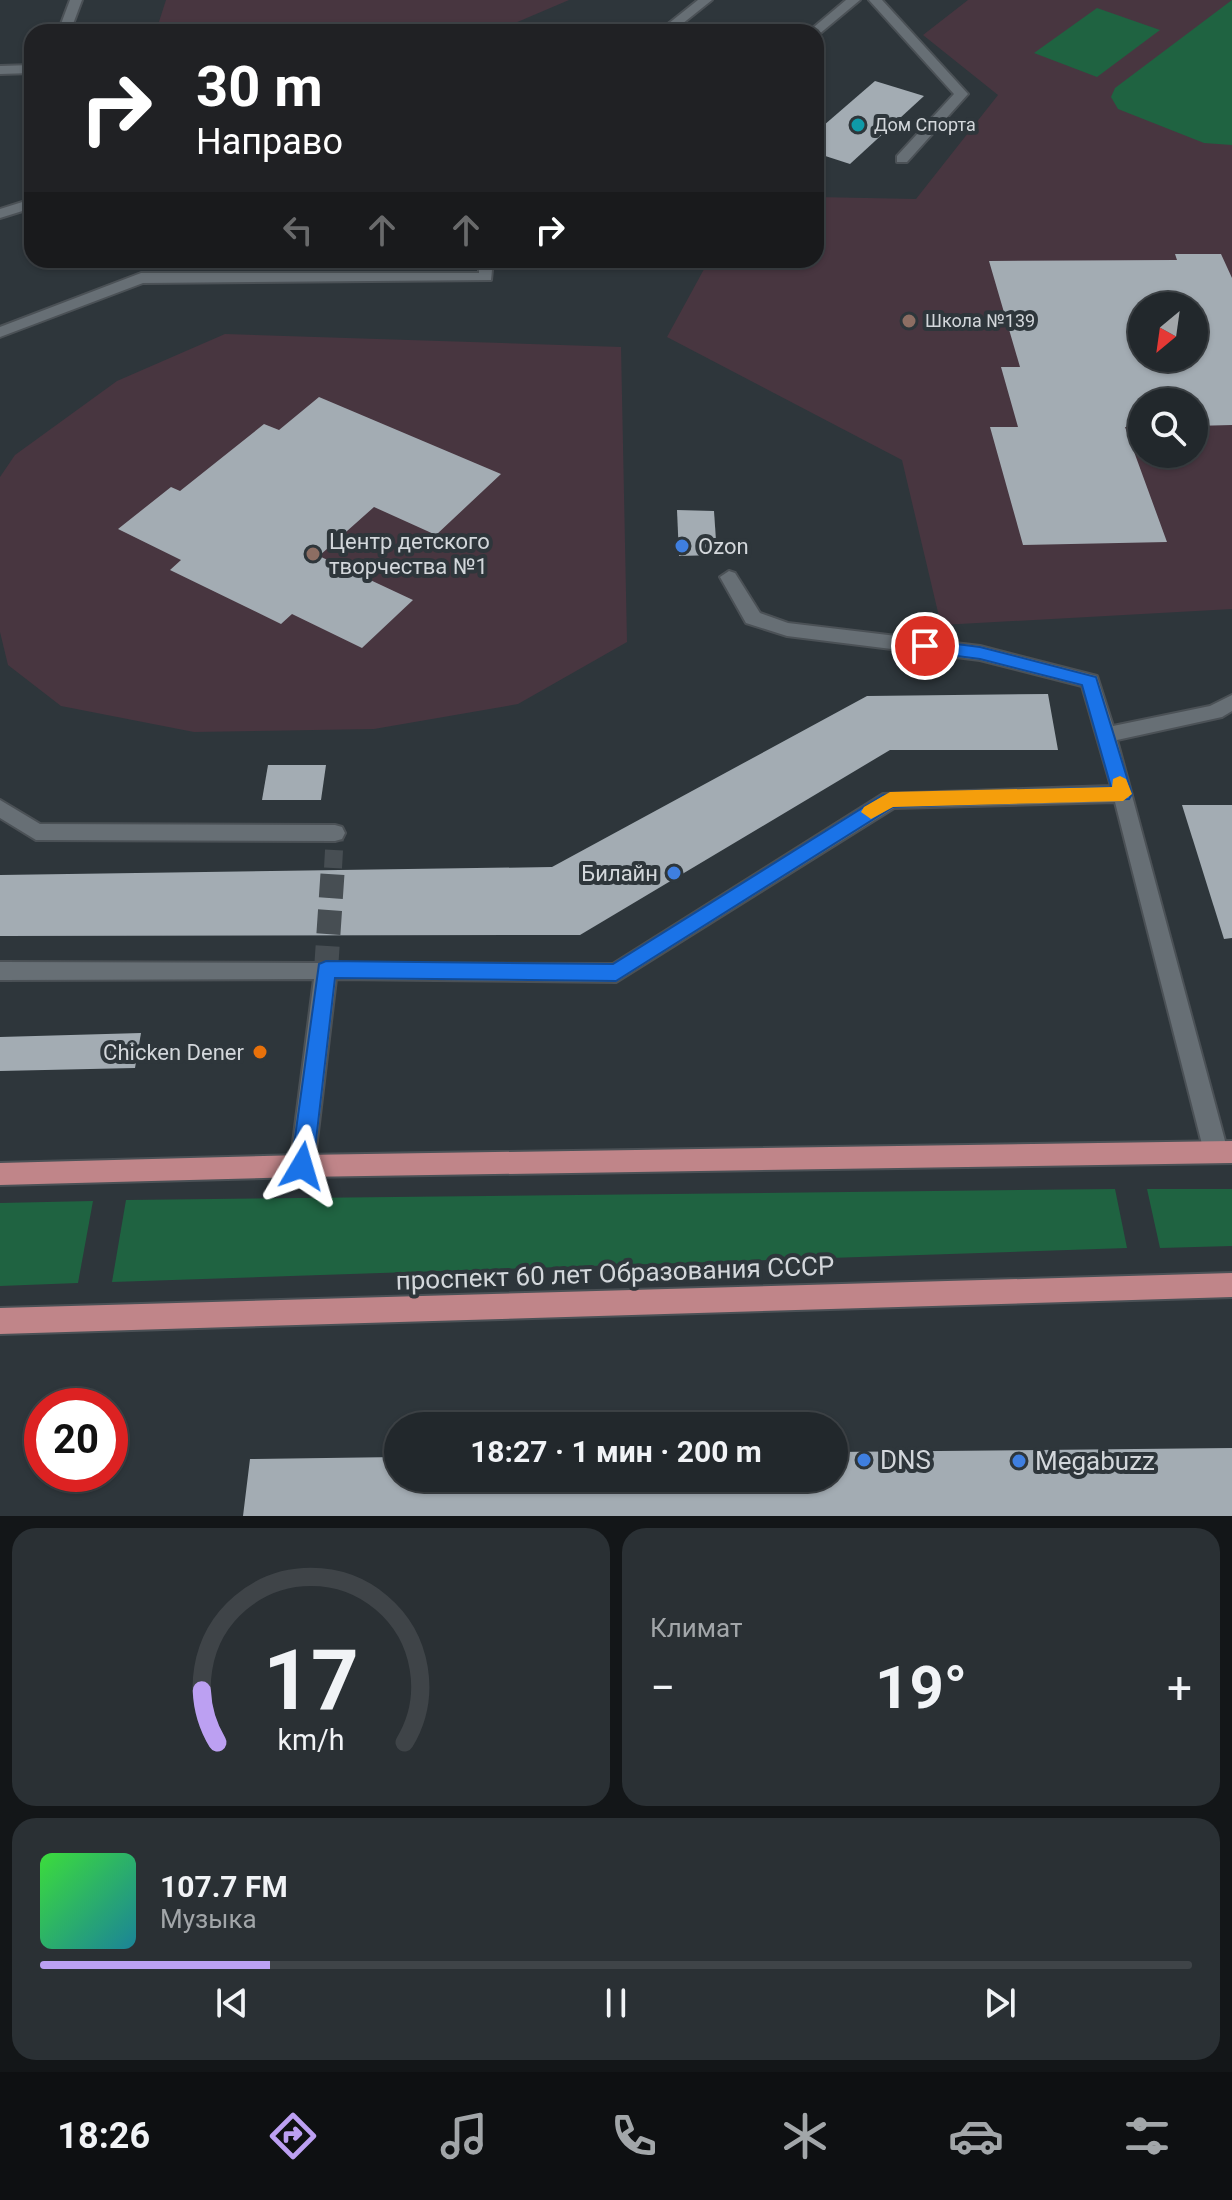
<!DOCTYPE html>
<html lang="ru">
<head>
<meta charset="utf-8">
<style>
  :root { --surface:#22282c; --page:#2a3034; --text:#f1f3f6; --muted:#a2a6a9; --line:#3f4448; --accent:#bca0f2 }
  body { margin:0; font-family:Roboto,sans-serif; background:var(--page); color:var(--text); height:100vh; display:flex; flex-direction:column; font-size:30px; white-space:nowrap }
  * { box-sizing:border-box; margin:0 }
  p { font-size:26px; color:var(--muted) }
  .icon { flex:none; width:44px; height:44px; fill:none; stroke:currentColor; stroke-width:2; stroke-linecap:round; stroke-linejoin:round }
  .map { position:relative; height:1516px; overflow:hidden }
  .sheet { display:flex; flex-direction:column; gap:12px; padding:12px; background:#131618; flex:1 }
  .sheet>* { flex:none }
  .guide { position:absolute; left:24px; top:24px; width:800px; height:244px; border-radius:24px; box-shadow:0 2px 6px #0004,0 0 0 2px var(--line); background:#202124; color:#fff; overflow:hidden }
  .needle { width:52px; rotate:209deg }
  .buttons { position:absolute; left:1128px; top:292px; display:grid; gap:16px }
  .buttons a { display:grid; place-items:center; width:80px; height:80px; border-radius:50%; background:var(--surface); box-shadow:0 2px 6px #0004,0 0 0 2px var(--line); font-size:40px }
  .speed { position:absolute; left:24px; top:1388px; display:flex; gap:16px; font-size:40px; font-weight:700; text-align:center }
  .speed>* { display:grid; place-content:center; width:104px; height:104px; border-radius:50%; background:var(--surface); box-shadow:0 2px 6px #0004,0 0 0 2px var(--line); line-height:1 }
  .speed .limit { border:12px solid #d22; background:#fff; color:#111 }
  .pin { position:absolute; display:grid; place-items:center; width:68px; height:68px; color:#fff; margin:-34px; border:4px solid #fff; border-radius:50%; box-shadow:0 2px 8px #0007 }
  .me { position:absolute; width:88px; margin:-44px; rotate:7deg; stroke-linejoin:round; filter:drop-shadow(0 0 6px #0008) }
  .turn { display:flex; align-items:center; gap:28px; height:168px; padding:0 40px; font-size:36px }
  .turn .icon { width:104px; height:104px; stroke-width:2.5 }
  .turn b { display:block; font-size:56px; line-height:68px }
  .lanes { display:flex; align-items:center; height:76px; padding:0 40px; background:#0003; justify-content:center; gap:40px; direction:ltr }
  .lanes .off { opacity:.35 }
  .big { font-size:60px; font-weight:700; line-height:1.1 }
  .sheet .tile { flex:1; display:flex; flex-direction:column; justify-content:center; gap:12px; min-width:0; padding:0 28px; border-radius:24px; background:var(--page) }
  .sheet .dial { align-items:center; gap:0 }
  .dial svg { height:208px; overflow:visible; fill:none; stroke:var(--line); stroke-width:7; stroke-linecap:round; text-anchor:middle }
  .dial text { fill:var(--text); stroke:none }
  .song { display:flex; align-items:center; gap:24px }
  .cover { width:96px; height:96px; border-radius:12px; background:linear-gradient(135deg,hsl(120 70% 55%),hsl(190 70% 35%)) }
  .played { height:8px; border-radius:4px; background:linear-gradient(90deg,var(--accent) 20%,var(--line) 20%) }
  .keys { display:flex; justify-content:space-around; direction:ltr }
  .heat { display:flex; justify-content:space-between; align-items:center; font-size:44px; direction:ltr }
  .sheet .tiles { flex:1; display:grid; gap:12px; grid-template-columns:1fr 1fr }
  .tile:last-child { grid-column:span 2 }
  .trip { position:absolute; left:384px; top:1412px; width:464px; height:80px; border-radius:40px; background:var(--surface); box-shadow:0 2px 6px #0004,0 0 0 2px var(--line); font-weight:700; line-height:80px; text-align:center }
  .menu { display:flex; height:128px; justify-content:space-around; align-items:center; background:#0e1012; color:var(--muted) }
  .menu .icon { width:56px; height:56px }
  .menu .on { color:var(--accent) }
  .menu b { font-size:36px; color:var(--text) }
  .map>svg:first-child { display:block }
</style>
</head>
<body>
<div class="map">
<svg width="1232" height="1516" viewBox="0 0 1232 1516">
  <rect width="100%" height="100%" fill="#2e363b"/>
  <g fill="#483640" fill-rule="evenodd">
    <polygon points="166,0 569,0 494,32 232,32 157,28"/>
    <path d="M968,0H1232V609L941,625L902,460L667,337L709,260H816V197L916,199L998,95L923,35ZM1142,306H1194V358H1142ZM1142,402H1194V454H1142Z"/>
    <polygon points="225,334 621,347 627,642 518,704 374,729 194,732 61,706 8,665 0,632 0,477 15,455 117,381"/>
  </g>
  <g fill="#1f6341">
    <polygon points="1232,0 1232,145 1204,143 1118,109 1111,97 1115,88"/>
    <polygon points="1097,8 1160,30 1097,77 1034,53"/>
    <polygon points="1115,1189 1127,1248 112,1282 126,1200"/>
    <polygon points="1147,1189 1232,1189 1232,1246 1160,1248"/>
    <polygon points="93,1201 78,1283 0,1286 0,1203"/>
  </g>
  <g fill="#a3acb3" fill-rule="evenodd">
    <polygon points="875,81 924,96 850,164 816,153 816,132"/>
    <path d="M1175,254H1221L1232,278V425L1194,426V402H1142V427H1125L1167,542L1023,545L990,427H1018L1001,367H1020L989,261L1177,260ZM1142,306H1194V358H1142Z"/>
    <polygon points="319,397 501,474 436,535 374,507 319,556 413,600 362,648 292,614 281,624 170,570 181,560 118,529 171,487 180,491 264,424 279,430"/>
    <polygon points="677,510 714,511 717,555 679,556"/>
    <polygon points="1048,694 1058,750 890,750 580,935 0,936 0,875 552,867 867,696"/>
    <polygon points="268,765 326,765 321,800 262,800"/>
    <polygon points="1182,805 1232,805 1232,938 1224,939"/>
    <polygon points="141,1033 135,1068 0,1071 0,1037"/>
    <polygon points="1232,1448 1232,1516 243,1516 250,1459 398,1457 398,1478 834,1478 834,1452"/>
  </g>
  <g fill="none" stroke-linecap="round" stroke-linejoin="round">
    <polyline stroke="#474e53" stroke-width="18" stroke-dasharray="18 9" stroke-linecap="butt" points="333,868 335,833"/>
    <polyline stroke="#474e53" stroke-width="24" stroke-dasharray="24 12" stroke-linecap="butt" points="326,970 333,866"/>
    <g stroke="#4b5156" stroke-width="4">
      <g id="minor">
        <polygon points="70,0 82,0 70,32 58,32"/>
        <polygon points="698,0 712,0 672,32 658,32"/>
        <polygon points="846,0 860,0 818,35 808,32"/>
        <polygon points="869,0 882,0 968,94 907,162 897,162 897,156 954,94"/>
        <polygon points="32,65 32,73 0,74 0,66"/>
        <polygon points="32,199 32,208 0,218 0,209"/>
        <polygon points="479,260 493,260 491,280 143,283 0,337 0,327 141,273 479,273"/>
        <polygon points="729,571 735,573 760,613 788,623 980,646 1097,676 1113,726 1210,706 1232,695 1232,711 1222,717 1117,740 1228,1152 1225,1160 1216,1163 1207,1160 1204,1152 1115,802 894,808 616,982 336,979 314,1166 311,1174 302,1177 293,1174 290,1166 314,979 0,980 0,962 613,964 883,794 1111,786 1082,686 980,660 787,636 746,623 720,577"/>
        <polygon points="0,800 40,824 335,825 342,827 345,833 342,839 335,841 36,840 0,818"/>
      </g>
    </g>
    <g stroke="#4b5156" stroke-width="4">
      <g id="major">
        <polygon points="1232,1141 1232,1163 302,1177 0,1185 0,1163 302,1155"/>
        <polygon points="1232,1273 1232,1297 0,1334 0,1308"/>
      </g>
    </g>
    <use href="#minor" fill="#676f75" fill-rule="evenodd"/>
    <use href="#major" fill="#c08589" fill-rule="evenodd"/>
  </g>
  <polygon fill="#1a73e8" stroke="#114b97" stroke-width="2" points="925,640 980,647 1096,677 1132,794 1129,799 893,807 616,981 335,978 313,1166 309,1173 302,1176 294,1173 291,1166 319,964 326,961 613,964 883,795 1111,787 1082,685 980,659 919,651 916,646 919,642"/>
  <polygon fill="#f59e0b" points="1120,776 1126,779 1132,794 1123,801 893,807 871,819 861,812 864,807 890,792 1112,787 1113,779"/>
  <circle fill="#0f9aa8" stroke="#2e363b" stroke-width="3" cx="858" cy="125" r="8"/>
  <g fill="#8d6e63" stroke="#2e363b" stroke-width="3">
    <circle cx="909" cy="321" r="8"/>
    <circle cx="313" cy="554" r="8"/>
  </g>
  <g fill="#3f7fe0" stroke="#2e363b" stroke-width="3">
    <circle cx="682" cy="546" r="8"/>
    <circle cx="674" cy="873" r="8"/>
    <circle cx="864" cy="1460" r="8"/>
    <circle cx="1019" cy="1461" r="8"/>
  </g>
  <circle fill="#e8710a" stroke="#2e363b" stroke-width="3" cx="260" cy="1052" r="8"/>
  <g text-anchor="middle" stroke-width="8" stroke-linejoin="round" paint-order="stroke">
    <g font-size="18" fill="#d3d7db" stroke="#2e363b" text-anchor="start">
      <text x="874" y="131">Дом Спорта</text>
      <text x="925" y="327">Школа №139</text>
    </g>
    <g font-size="22" fill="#d3d7db" stroke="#2e363b" text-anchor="start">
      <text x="329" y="549">Центр детского<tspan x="329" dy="25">творчества №1</tspan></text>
      <text x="698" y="554">Ozon</text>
      <text x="658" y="881" text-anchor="end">Билайн</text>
      <text x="244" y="1060" text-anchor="end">Chicken Dener</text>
    </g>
    <g font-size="26" fill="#d3d7db" stroke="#2e363b">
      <text transform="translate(615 1273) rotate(-2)" y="9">проспект 60 лет Образования СССР</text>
    </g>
    <g font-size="26" fill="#d3d7db" stroke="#2e363b" text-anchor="start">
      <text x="880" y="1469">DNS</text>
      <text x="1035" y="1470">Megabuzz</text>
    </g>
  </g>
</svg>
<div class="buttons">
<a><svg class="needle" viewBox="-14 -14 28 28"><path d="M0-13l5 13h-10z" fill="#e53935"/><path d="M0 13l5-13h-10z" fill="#a2a6a9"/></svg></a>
<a><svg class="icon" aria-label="search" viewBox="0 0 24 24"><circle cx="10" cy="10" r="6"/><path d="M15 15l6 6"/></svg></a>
</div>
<div class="speed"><div class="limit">20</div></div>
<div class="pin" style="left:925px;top:646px;background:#d93025"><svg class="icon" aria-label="arrive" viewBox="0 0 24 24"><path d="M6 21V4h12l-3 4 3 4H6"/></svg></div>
<svg class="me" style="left:302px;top:1166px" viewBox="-20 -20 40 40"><path d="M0-17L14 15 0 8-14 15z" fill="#1a73e8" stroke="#fff" stroke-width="4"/></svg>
<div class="trip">18:27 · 1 мин · 200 m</div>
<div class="guide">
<div class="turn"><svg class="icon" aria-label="right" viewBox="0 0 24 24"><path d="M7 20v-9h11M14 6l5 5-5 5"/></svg><div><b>30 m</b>Направо</div></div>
<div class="lanes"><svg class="icon off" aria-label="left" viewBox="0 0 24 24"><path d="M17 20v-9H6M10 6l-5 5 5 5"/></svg><svg class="icon off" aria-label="ahead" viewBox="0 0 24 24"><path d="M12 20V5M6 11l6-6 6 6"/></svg><svg class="icon off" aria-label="ahead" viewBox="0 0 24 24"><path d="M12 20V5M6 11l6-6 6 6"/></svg><svg class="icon" aria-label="right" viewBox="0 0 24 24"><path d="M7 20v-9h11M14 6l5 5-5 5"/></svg></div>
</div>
</div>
<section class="sheet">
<div class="tiles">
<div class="tile dial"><svg viewBox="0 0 100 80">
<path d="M14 69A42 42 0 1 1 86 69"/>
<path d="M14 69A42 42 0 0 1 8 49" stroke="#bca0f2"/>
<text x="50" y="56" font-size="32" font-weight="700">17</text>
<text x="50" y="72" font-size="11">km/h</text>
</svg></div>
<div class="tile"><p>Климат</p>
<div class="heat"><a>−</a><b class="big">19°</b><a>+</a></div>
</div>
<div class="tile">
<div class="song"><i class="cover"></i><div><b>107.7 FM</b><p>Музыка</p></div></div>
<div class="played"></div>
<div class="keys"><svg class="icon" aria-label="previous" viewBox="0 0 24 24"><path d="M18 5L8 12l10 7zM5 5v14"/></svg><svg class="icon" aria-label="pause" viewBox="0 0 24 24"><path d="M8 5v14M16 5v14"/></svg><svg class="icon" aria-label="next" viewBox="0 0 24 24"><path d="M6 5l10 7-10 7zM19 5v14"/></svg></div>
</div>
</div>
</section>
<nav class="menu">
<b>18:26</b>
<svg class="icon on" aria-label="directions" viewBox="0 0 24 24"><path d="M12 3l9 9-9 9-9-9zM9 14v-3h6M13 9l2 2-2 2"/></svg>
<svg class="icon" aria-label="music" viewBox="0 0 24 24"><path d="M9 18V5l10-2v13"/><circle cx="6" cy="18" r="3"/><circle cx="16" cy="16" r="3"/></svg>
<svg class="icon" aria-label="phone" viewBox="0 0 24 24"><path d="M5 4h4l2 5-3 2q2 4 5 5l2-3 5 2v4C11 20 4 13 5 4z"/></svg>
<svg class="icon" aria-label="climate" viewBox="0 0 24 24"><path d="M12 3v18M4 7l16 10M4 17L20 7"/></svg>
<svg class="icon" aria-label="car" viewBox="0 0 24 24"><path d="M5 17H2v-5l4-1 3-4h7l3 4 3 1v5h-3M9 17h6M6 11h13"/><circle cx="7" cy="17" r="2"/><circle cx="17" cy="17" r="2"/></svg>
<svg class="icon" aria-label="filters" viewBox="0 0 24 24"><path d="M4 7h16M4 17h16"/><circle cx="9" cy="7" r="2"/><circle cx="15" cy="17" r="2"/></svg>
</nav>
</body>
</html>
